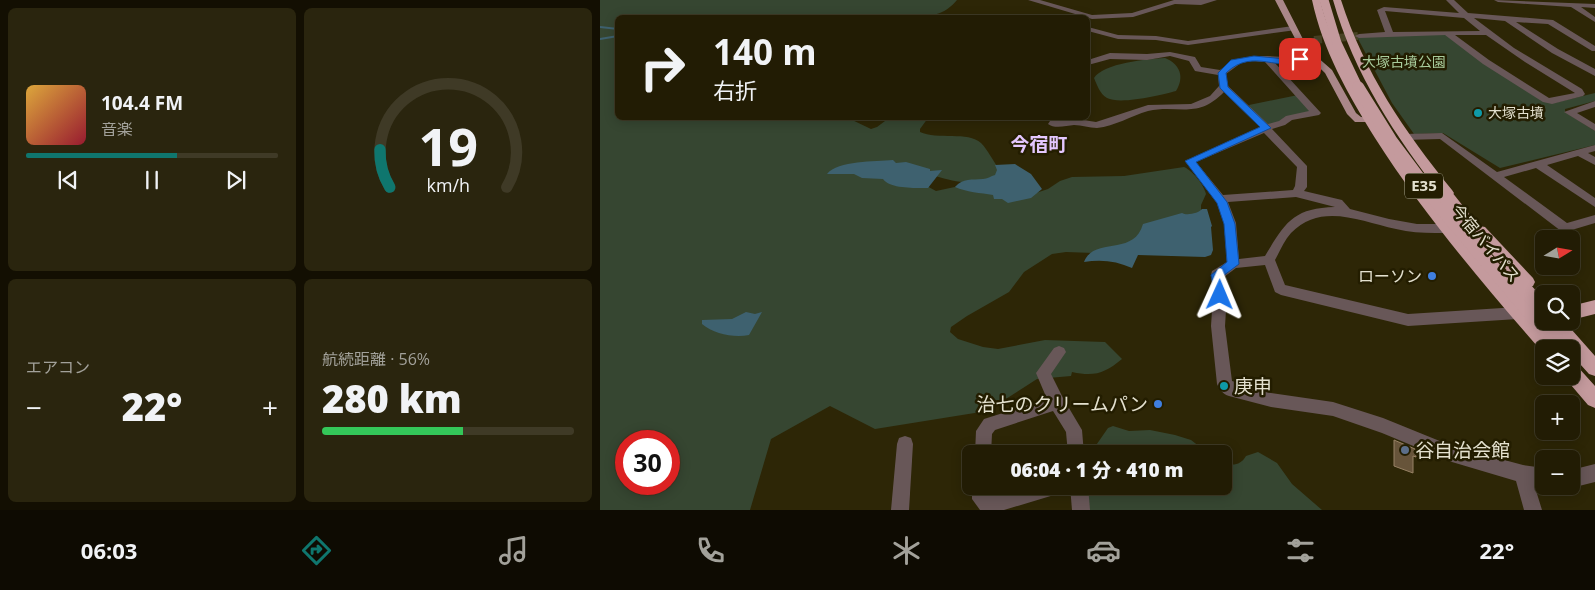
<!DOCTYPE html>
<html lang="ja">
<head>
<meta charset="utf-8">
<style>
  :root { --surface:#221c04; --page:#2a250e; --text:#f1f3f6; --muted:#a2a19a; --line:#3f3a26; --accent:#0f766e }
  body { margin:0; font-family:"Open Sans","Noto Sans JP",sans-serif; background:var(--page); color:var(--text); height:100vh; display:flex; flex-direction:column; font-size:19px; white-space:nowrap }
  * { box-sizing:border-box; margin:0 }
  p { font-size:16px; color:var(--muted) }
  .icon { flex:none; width:28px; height:28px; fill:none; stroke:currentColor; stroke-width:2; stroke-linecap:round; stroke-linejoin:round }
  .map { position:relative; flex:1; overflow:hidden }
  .sheet { display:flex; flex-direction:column; gap:8px; padding:8px; background:#130f02; width:600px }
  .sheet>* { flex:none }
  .top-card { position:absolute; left:15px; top:15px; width:475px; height:105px; border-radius:8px; box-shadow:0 2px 12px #0003,0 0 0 1px var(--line); background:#221c04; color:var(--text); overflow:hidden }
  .needle { width:32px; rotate:79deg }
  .controls { position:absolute; left:935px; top:230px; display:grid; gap:10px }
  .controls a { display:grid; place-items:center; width:45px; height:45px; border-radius:8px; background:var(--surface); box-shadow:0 2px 12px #0003,0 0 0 1px var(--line); font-size:25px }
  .speed { position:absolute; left:15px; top:430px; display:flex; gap:10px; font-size:25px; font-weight:700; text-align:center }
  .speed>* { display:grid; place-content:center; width:65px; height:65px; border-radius:50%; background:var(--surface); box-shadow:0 2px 12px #0003,0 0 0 1px var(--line); line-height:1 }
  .speed .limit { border:8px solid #d22; background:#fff; color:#111 }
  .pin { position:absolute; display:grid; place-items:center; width:42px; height:42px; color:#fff; margin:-21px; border-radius:10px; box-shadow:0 2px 8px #0006 }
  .me { position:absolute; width:55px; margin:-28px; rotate:1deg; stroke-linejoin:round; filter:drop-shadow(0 0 4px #0008) }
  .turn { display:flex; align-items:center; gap:18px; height:105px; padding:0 15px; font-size:22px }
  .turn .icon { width:65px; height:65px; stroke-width:2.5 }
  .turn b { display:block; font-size:35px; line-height:42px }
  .big { font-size:38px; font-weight:800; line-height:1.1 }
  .sheet .tile { flex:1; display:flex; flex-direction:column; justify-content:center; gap:8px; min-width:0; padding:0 18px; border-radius:8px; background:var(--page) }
  .sheet .dial { align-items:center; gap:0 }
  .dial svg { height:130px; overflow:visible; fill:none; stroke:var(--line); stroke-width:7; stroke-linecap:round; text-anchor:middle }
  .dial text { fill:var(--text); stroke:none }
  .song { display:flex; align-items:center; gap:15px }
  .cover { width:60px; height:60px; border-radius:8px; background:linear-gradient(135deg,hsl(40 70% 55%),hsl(350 70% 35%)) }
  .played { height:5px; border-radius:2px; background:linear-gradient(90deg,var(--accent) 60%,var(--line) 60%) }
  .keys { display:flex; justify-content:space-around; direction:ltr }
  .heat { display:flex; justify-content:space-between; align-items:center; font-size:28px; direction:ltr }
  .charge { height:8px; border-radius:4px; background:linear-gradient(90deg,#34c759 56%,var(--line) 0) }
  .sheet .tiles { flex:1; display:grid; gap:8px; grid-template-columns:repeat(2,1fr) }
  .trip { position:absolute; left:362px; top:445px; width:270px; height:50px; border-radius:8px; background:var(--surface); box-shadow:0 2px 12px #0003,0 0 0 1px var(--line); font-weight:800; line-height:50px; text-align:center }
  .menu { display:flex; height:80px; justify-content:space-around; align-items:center; background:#0e0b02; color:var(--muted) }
  .menu .icon { width:35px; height:35px }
  .menu .selected { color:var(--accent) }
  .menu b { font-size:22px; color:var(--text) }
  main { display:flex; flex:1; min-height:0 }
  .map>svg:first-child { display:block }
</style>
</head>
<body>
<main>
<section class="sheet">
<div class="tiles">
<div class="tile">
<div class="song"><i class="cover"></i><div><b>104.4 FM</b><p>音楽</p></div></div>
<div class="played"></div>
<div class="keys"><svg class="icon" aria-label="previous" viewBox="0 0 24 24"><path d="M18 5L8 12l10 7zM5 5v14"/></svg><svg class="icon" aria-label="pause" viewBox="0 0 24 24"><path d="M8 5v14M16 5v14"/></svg><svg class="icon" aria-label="next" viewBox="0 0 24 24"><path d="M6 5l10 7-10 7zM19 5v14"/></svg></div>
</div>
<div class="tile dial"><svg viewBox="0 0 100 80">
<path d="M14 69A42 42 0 1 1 86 69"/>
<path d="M14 69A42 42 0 0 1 8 46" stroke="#0f766e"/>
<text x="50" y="56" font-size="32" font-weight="700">19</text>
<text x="50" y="72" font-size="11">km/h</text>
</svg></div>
<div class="tile"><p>エアコン</p>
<div class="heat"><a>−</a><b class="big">22°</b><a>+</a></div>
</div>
<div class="tile"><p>航続距離 · 56%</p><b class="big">280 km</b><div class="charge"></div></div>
</div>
</section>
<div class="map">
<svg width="995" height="510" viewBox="0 0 995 510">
  <rect width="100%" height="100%" fill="#2d2606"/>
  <g fill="#364631" fill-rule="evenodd">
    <path d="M0,0H357C345,14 336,15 319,17L18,18V118H248L271,129L277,127L289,118H328L320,129V132C337,140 368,131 381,143C388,150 393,161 399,169L397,175C373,186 359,183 335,176L325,185L336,191L364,185L424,197L448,189L460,181L472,177L524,176L584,167C593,171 604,185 606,194L601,205V213L545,232L525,247L494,253L466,252L452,254L424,272L409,292L367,316L351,327L350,332L358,339L383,347L398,349L445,340L505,342L522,359C505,373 495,377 472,372L471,376L437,379L387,411L275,429L230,406L171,439L150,510H0ZM26,441H69V484H26Z"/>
    <polygon points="817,34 845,34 954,103 995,93 995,101 965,109 965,112 995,131 995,145 900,168 843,133 814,134 792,103 757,37"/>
    <path d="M565,58C580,64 585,77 576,91C562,95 520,105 507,98C500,94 497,85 494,78C503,63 548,59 565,58Z"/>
    <polygon points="698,95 712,111 669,125 653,113 649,105"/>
    <polygon points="513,426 529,431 550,430 575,435 591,440 609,454 490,454 508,428"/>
    <path d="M658,452L677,463L692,484L722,510H489L484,486H624V463C633,466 641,465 646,456Z"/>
  </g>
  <g fill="#3e616f">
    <path d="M293,160L296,163L306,162L330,169V171L342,170L328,188C316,188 290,189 283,179L262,178L254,174H227C238,160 275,162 293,160Z"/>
    <path d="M415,164L431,174L442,189L431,198L408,203L402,199H394L393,195C381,193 366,192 355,187C363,178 372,180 383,179C387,179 391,176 395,175L397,170L395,165Z"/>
    <path d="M602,209H607L612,226L611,227L613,250L611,255L605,257L538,255L532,268C517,261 501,259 484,262C494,236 534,257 543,224L582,213C587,216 599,213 602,209Z"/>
    <path d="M146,312L155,314L162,312L149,335C134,338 114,334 102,324V320L132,319Z"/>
  </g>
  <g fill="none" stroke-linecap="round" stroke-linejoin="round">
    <g stroke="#3e616f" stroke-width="2">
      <polyline points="0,27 18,29"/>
      <polyline points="0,39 18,36"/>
    </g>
  </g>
  <polygon fill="#67543a" stroke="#978164" points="794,440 815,449 816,457 813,456 813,473 794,466"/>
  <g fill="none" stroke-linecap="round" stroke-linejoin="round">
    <polyline stroke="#484224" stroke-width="8" stroke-dasharray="8 4" stroke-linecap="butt" points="714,40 759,36"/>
    <g fill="#685758" fill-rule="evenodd">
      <polygon points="428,0 440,0 492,15 532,13 574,0 617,0 601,5 575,4 533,17 492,19"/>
      <path d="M846,0H854L868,13L953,20L995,46V51H992L948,24L916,22L958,49L995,69V76L952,53L905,21L874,18L914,48L982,89L985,94L983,96L952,104L943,102L883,64L845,35L759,38L755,36L759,34L785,32L777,10L784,7L859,13ZM785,11L864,18L880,31L793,32ZM855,35H886L925,62L975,93L949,98L889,60Z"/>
      <polygon points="894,0 995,4 995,8 981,7 995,17 995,22 971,7 898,2"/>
      <polygon points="693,26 696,26 696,30 588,45 556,40 518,39 488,31 488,27 518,35 556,36 588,41"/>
      <path d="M714,38L718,40L713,44L721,57L720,59L697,63H675L721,113L719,115L692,120L685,125L672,129L707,166V187L704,191L742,200L750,209L789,219L817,224H846L852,228C848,234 841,233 835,233C822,233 809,232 796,229C760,221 721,202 691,233C684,241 680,251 675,260L685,285L808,314L918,307L923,309L925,313L923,317L918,319L808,326L681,295L675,292L665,265L636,268L624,277L627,295L625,326L632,381L671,393L733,402L783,418L852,446L923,465L944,468V486L934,484L942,510H924L916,481L852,462L782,433L733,416L671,407L629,396C623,394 620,390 617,384L611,326L613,295L611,275L612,271L627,262L624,223L617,203L585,161L660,127L624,92C597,120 578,104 548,111C531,116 515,126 497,128C489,128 482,125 474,125C466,126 454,129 448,124L452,118H460V121L477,119L496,122L548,105L591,104L610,96L619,86L618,75L595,71L589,61L570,56L547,60L510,59L488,65V60L510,53L547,54L570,52L595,57L601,67L620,70C649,46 677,62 712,55L705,44L707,39ZM652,61L665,62L709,111L686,116L679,121L668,124L628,86L626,74L641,63ZM664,133L697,167L695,186L693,190L623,195L596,162ZM696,197L735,207C693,208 685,223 665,256L639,259L636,223L628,202Z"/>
      <polygon points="995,101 995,107 977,113 995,124 995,131 964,112"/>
      <polygon points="842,133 897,172 995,145 995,151 988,153 995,157 995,165 978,156 947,165 995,198 995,207 936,168 904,177 967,223 995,215 995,223 965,232 961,231 840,139 804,140 799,137 804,134"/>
      <polygon points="459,346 464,348 466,352 451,374 463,398 482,430 484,454 468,454 466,432 453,411 395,430 392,434 391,454 375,454 376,431 384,419 447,399 436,373 454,348"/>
      <polygon points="305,436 311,438 313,444 309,510 291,510 297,444 299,438"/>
      <polygon points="995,464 995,482 971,488 968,486 971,486 971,470"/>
      <polygon points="372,486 390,486 391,496 424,486 463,486 460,492 454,495 404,510 380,510 372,499"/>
      <polygon points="470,486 488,486 490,510 472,510"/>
    </g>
    <polygon fill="#aa8789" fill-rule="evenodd" points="675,0 683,0 708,49 732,70 756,113 761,117 772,118 772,122 755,122 747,114 725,73 701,50"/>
    <g fill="#c49a9d" fill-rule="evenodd">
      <path d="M712,0H720C745,97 822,191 887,265C902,284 918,302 934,320C943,329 953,338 959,349H944V354C884,285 824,215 775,138C748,94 723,51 712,0Z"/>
      <path d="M733,0H741C764,72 804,131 852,190L854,193L852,196H842C795,136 754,74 733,0Z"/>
      <polygon points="880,226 885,227 933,278 935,282 933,286 927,288 921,286 875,235 873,231 875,227"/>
      <polygon points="995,300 995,314 971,320 971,306"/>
      <polygon points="945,321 964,321 995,356 995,376 989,374 971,354 971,349 967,349"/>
      <polygon points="971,364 977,366 995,386 995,408 988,405 965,378 964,376 971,376"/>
    </g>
    <polyline stroke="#c49a9d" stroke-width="9" points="724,0 737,43 759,89"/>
    <g stroke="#c49a9d" stroke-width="12">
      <polyline points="758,87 791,140 835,199"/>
      <polyline points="835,183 848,199"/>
    </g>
    <g stroke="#c49a9d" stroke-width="15">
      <polyline points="834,198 951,337"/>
      <polyline points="847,198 886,247"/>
      <polyline points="912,275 944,311"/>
    </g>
    <polyline stroke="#c49a9d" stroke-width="19" points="950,336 961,349"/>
  </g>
  <path fill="#1a73e8" stroke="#114b97" d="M654,56L686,59L700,57L703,59C681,75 654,46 626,73L628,87L671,128L596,162L627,202L635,224L639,264L623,276L626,295L624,299H616L611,275L627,262L624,224L617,203L585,161L660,127L620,88L618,73L631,60Z"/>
  <g fill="#0f9aa8" stroke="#231d00" stroke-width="2">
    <circle cx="878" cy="113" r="5"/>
    <circle cx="624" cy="386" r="5"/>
  </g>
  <g fill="#3f7fe0" stroke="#231d00" stroke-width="2">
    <circle cx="832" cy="276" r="5"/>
    <circle cx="558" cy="404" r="5"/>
  </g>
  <circle fill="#5c6f8a" stroke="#231d00" stroke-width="2" cx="805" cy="450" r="5"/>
  <g text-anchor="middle" stroke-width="5" stroke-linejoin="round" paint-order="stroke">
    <g font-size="14" fill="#a8cc9c" stroke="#231d00">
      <text x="804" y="67">大塚古墳公園</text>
    </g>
    <g font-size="14" fill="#e4e1cf" stroke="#231d00" text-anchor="start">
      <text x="888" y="118">大塚古墳</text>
    </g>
    <rect fill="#231d00" stroke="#aaa691" stroke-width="1" x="805" y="173.5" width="38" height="25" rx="4"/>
    <g font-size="15" font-weight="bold" fill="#e4e1cf">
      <text x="824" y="191">E35</text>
    </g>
    <g font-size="16" fill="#e4e1cf" stroke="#231d00">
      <text transform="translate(886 243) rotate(50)" y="6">今宿バイパス</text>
    </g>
    <g font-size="16" fill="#e4e1cf" stroke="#231d00" text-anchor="end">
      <text x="822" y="282">ローソン</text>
    </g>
    <g font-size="19" font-weight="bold" fill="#e4c7fe" stroke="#231d00">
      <text x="439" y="151">今宿町</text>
    </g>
    <g font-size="19" fill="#e4e1cf" stroke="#231d00" text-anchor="start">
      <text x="634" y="393">庚申</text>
      <text x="548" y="411" text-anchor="end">治七のクリームパン</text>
      <text x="815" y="457">谷自治会館</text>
    </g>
  </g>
</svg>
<div class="controls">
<a><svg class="needle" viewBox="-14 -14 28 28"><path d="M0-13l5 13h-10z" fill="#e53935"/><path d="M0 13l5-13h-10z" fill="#a2a19a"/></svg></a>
<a><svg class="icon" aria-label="search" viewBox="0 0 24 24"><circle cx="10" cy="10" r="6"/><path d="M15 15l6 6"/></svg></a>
<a><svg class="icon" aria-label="layers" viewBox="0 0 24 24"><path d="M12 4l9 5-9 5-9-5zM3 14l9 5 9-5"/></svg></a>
<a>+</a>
<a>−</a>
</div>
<div class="speed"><div class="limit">30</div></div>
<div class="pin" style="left:700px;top:59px;background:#d93025"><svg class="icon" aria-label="arrive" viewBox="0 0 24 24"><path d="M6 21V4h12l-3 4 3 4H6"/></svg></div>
<svg class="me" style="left:620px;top:295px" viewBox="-20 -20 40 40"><path d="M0-17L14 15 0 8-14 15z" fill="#1a73e8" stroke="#fff" stroke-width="4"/></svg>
<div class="trip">06:04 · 1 分 · 410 m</div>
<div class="top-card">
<div class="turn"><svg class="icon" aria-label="right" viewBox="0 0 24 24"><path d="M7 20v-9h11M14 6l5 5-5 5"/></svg><div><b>140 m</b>右折</div></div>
</div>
</div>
</main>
<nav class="menu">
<b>06:03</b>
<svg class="icon selected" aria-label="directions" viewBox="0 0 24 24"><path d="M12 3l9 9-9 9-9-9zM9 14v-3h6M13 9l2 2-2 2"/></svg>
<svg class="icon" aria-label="music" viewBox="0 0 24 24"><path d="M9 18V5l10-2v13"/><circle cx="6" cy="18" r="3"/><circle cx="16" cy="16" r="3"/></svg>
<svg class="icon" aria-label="phone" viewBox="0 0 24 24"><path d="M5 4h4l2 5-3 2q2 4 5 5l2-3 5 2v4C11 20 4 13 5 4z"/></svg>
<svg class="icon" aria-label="climate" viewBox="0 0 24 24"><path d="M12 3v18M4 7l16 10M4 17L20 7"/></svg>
<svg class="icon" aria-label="car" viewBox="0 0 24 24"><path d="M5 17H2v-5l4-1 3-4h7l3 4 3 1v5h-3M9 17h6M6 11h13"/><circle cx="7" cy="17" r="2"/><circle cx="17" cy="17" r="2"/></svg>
<svg class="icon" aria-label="filters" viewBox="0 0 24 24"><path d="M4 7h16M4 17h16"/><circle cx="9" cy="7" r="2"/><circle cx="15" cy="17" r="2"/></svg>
<b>22°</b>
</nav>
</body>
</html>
